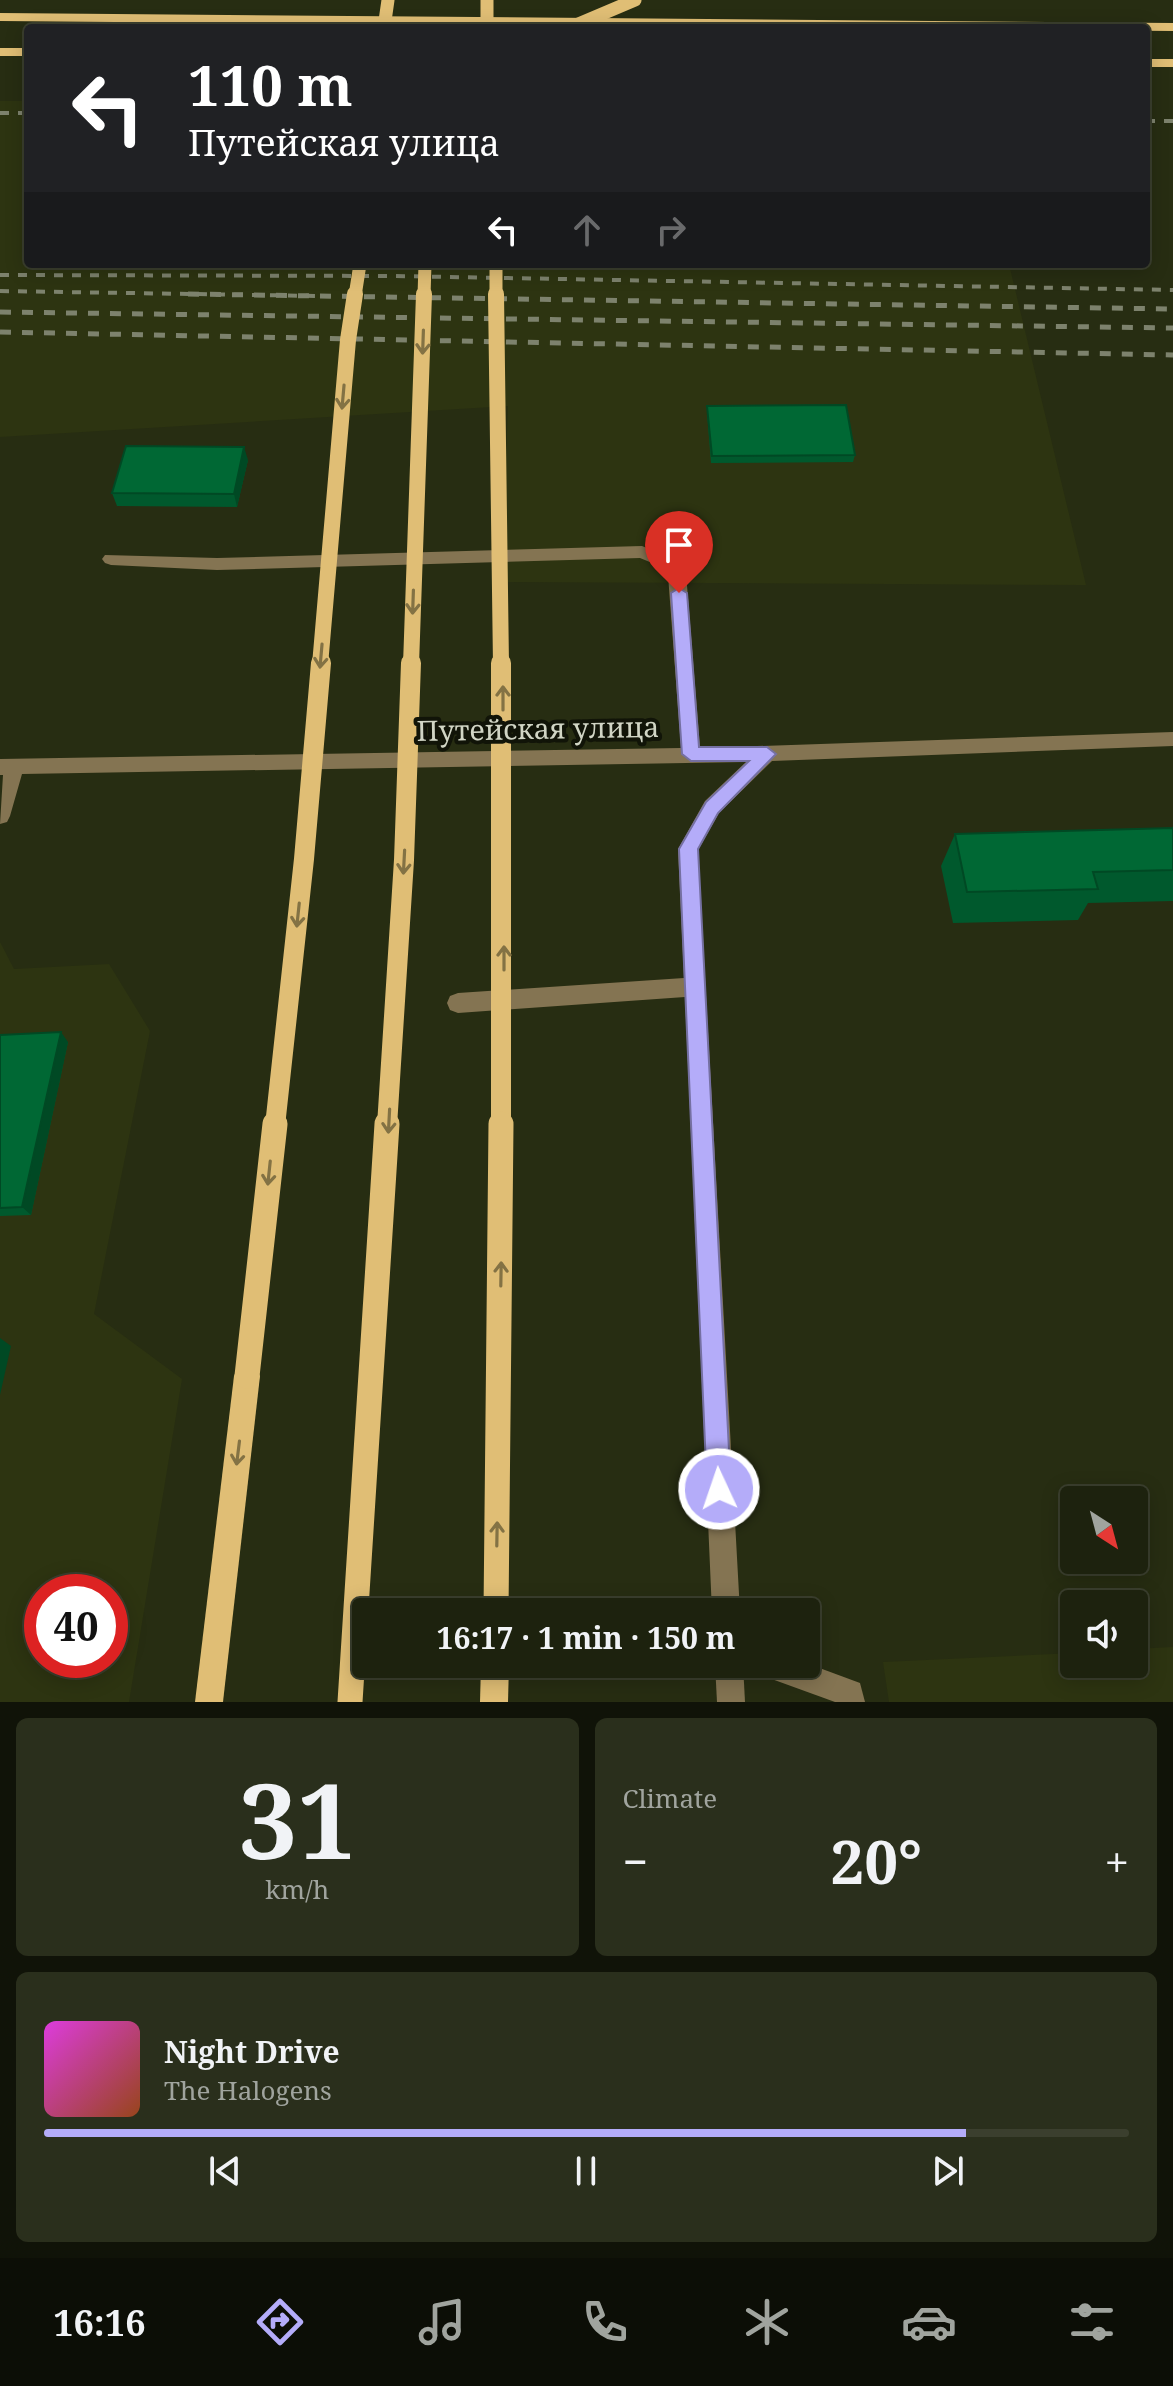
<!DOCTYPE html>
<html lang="en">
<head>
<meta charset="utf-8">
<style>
  :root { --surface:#1d220e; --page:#2a2f1c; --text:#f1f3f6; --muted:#a0a49e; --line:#3b3f2e; --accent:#b4acf9 }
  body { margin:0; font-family:"Noto Serif",serif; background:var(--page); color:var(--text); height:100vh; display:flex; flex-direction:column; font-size:30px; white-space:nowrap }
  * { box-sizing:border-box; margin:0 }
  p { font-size:26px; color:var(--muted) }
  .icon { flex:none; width:44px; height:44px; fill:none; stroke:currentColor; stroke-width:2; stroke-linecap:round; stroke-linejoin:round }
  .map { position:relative; height:1702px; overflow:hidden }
  .sheet { display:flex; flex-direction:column; gap:16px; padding:16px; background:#101308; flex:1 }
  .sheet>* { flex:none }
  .hud { position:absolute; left:24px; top:24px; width:1126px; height:244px; border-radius:8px; box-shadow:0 4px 20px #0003,0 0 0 2px var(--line); background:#202124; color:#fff; overflow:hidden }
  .needle { width:52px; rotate:144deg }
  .controls { position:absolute; left:1060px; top:1486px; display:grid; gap:16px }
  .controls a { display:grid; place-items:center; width:88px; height:88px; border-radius:8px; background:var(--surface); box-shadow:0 4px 20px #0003,0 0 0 2px var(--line); font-size:40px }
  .speed { position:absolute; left:24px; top:1574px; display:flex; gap:16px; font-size:40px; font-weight:700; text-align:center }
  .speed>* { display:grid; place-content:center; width:104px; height:104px; border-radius:50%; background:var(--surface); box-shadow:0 4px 20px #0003,0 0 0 2px var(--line); line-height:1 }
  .speed .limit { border:12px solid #d22; background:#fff; color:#111 }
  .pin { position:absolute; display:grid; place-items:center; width:68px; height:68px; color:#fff; margin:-82px -34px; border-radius:50% 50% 50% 0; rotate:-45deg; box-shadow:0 0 8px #0007 }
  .pin .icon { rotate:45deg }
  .me { position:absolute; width:88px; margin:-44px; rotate:357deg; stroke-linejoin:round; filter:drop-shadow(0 0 6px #0008) }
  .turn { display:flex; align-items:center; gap:28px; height:168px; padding:0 32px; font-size:36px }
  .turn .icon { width:104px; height:104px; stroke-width:2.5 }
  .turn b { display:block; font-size:56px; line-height:68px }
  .lanes { display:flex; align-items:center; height:76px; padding:0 32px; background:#0003; justify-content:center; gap:40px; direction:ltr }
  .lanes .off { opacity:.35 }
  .big { font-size:60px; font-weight:700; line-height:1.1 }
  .sheet .card { flex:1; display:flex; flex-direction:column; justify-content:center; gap:12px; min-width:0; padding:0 28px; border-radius:12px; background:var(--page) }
  .sheet .dial { align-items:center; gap:0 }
  .dial b { font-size:104px; line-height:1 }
  .song { display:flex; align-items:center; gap:24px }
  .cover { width:96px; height:96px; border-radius:12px; background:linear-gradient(135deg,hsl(300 70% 55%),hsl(20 70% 35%)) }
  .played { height:8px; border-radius:4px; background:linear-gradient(90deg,var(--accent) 85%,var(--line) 85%) }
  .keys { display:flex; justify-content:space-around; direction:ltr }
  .heat { display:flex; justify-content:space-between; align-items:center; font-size:44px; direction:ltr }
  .sheet .tiles { flex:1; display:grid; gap:16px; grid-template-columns:1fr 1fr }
  .card:last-child { grid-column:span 2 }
  .trip { position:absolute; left:352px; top:1598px; width:468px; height:80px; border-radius:8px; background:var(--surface); box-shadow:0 4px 20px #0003,0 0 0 2px var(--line); font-weight:700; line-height:80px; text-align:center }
  .tabs { display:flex; height:128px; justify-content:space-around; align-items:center; background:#0c0e06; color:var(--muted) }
  .tabs .icon { width:56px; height:56px }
  .tabs .selected { color:var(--accent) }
  .tabs b { font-size:36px; color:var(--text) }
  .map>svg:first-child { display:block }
</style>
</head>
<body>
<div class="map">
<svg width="1173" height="1702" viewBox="0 0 1173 1702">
  <rect width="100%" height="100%" fill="#272d12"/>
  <g fill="#2d3411" fill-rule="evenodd">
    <polygon points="0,101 28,101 28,264 1009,264 1086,585 501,582 508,406 0,437"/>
    <path d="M0,942L14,969L109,964L150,1031L94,1314L182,1379L129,1702H0ZM42,1592H110V1660H42Z"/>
    <polygon points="1173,1647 1173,1702 889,1702 883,1662 1074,1653 1074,1664 1134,1664 1134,1649"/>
  </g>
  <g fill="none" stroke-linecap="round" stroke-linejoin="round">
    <g fill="#847452" fill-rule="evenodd">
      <polygon points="642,546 674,559 686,573 700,748 1173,732 1173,746 772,761 719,813 698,850 740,1612 712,1612 685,997 458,1013 450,1010 447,1003 450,996 458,993 684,978 678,849 705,801 746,762 22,774 10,816 7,822 0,824 3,775 0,775 0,759 681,748 668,575 662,567 640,558 217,570 111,565 105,563 102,559 105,555 217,558"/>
      <polygon points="806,1663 860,1683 865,1702 835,1702 758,1674 754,1664"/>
      <polygon points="715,1664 743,1664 745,1702 717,1702"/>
    </g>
    <g fill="#e0be75" fill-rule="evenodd">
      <polygon points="0,13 1173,23 1173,31 0,21"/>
      <rect x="0" y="48" width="28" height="8"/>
      <rect x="1146" y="59" width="27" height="8"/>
      <polygon points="247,1363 256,1367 260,1376 223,1702 195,1702 234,1376 238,1367"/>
      <polygon points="481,1664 509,1664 508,1702 480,1702"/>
    </g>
    <g stroke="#7d826d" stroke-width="4" stroke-dasharray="9 9" stroke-linecap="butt">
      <polyline points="0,113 28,113"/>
      <polyline points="1146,121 1173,121"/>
      <polyline points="0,275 394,276 1173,290"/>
      <polyline points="0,291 319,296"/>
    </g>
    <g stroke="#7d826d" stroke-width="5" stroke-dasharray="11 11" stroke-linecap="butt">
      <polyline points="188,294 1173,309"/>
      <polyline points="0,312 1173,328"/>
      <polyline points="0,332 1173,355"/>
    </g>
    <g stroke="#e0be75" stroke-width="13">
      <polyline points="487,0 487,28"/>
      <polyline points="384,28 388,0"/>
      <polyline points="569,28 635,0"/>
      <polyline points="496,266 496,296"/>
      <polyline points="355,296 360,264"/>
      <polyline points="424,296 425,264"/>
    </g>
    <g stroke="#e0be75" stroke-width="16">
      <polyline points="496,294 501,665"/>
      <polyline points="320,665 348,340 355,294"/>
      <polyline points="411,665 424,294"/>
    </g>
    <g stroke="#e0be75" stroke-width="20">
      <polyline points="275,1126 304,859 321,663"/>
      <polyline points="387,1126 404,860 411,663"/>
      <polyline points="501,1126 501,663"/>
    </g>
    <g stroke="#e0be75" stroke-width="25">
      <polyline points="247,1376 275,1124"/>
      <polyline points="496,1612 501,1124"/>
      <polyline points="350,1702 387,1124"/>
    </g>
  </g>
  <g fill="#00592d">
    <polygon points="707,406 855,455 853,462 711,463 707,413"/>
    <polygon points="248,460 237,507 117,506 112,493"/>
    <polygon points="1173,828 1173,901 1088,903 1078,920 953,923 941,866 955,834"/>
    <polygon points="0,1035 68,1042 31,1215 0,1216"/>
  </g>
  <g fill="#004924">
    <polygon points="244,447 248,460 237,507 234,494"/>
    <polygon points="61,1032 68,1042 31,1215 22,1207"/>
    <polygon points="0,1338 11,1346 0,1395"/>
  </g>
  <g fill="#006834" stroke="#004924" stroke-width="2">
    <polygon points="846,405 855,455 712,456 707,406"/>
    <polygon points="126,446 244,447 234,494 112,493"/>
    <polygon points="1173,828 1173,870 1093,872 1098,889 967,892 955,834"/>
    <polygon points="61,1032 22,1207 0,1208 0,1035"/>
  </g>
  <defs><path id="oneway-shaft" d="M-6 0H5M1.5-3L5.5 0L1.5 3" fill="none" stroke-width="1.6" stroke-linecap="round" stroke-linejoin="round" transform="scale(2)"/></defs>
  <g stroke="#837244">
    <use href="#oneway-shaft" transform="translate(423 342) rotate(92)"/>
    <use href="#oneway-shaft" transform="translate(343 397) rotate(95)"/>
    <use href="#oneway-shaft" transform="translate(413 602) rotate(92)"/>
    <use href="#oneway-shaft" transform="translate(321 656) rotate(95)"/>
    <use href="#oneway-shaft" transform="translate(503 698) rotate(-90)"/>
    <use href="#oneway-shaft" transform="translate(404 862) rotate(93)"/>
    <use href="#oneway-shaft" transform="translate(298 915) rotate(96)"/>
    <use href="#oneway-shaft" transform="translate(504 958) rotate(-90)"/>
    <use href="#oneway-shaft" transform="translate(389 1121) rotate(93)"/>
    <use href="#oneway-shaft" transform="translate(269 1173) rotate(96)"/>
    <use href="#oneway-shaft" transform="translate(501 1274) rotate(-89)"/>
    <use href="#oneway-shaft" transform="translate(238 1453) rotate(97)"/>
    <use href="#oneway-shaft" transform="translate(497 1534) rotate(-89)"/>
  </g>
  <polygon fill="#b4acf9" stroke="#7570a2" stroke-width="2" points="679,588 687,593 699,747 767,747 776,754 718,813 698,849 731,1489 727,1498 719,1501 710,1498 707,1489 679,849 706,802 749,761 691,761 682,754 671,593"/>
  <g text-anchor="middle" stroke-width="8" stroke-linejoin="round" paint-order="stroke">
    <g font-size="28" fill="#d1d5c5" stroke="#111408">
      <text transform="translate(538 729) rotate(-1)" y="10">Путейская улица</text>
    </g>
  </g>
</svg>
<div class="controls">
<a><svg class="needle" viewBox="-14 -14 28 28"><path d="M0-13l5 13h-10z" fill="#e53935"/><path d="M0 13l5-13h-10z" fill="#a0a49e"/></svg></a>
<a><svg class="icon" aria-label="sound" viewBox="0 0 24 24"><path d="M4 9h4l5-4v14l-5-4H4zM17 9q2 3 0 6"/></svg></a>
</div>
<div class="speed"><div class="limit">40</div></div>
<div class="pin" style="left:679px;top:593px;background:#d93025"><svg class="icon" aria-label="arrive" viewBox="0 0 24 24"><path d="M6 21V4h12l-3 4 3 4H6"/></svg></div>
<svg class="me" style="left:719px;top:1489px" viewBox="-20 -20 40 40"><circle r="17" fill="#b4acf9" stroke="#fff" stroke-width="3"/><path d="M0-11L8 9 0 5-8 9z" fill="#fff"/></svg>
<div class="trip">16:17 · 1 min · 150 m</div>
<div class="hud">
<div class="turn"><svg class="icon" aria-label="left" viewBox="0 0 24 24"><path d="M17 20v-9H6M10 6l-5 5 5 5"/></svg><div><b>110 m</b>Путейская улица</div></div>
<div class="lanes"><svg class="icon" aria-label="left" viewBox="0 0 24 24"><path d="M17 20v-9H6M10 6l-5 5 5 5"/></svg><svg class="icon off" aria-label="ahead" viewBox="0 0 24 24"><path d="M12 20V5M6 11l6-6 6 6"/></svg><svg class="icon off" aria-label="right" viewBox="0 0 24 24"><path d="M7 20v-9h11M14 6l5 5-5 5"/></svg></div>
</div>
</div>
<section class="sheet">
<div class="tiles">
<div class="card dial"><b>31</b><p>km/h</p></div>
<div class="card"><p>Climate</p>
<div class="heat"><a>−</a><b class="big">20°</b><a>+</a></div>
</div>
<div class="card">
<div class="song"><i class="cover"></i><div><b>Night Drive</b><p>The Halogens</p></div></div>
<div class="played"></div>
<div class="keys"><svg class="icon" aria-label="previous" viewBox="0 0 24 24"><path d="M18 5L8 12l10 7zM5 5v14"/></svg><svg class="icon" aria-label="pause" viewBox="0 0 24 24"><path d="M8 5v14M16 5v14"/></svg><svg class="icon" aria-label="next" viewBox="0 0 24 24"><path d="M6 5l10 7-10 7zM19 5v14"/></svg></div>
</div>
</div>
</section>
<nav class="tabs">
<b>16:16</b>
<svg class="icon selected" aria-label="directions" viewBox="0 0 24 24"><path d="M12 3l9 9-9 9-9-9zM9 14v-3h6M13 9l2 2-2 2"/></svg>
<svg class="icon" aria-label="music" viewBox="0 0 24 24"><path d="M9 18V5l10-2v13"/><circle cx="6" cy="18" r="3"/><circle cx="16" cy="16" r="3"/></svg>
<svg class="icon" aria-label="phone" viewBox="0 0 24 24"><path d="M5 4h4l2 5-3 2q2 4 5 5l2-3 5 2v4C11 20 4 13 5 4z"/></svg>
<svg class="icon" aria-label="climate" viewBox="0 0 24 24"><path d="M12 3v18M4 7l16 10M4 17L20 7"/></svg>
<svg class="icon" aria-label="car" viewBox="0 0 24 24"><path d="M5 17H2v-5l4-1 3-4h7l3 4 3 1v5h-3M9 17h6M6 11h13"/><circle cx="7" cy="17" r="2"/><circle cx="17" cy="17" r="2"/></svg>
<svg class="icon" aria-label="filters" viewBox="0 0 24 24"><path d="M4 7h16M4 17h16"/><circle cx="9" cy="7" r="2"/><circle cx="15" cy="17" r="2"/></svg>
</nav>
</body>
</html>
